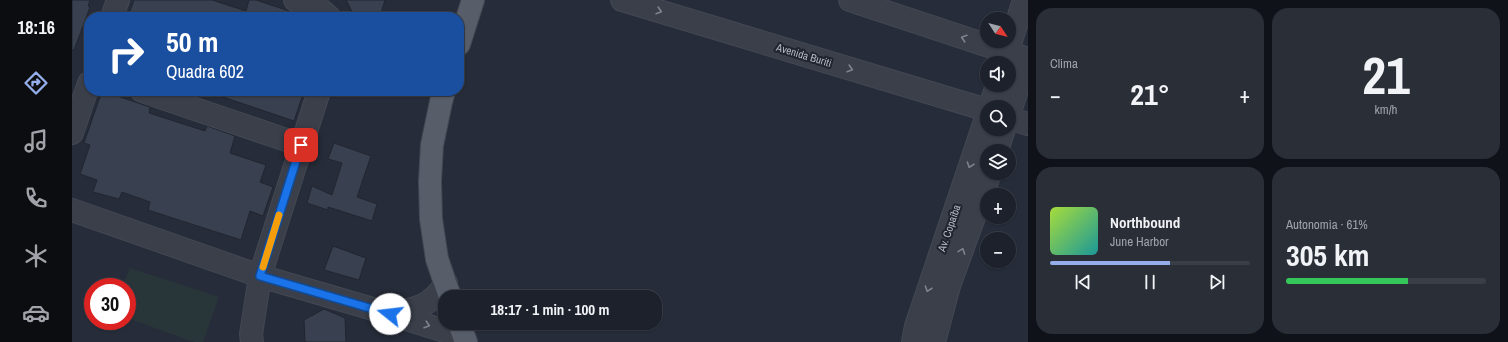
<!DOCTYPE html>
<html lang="pt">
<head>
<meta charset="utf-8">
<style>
  :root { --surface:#1c212b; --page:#292e37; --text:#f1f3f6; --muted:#a0a3a9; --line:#3a3e47; --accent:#95adea }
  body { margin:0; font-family:"Archivo Narrow",sans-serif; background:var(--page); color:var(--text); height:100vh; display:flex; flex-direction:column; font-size:15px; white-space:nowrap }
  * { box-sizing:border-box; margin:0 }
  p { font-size:13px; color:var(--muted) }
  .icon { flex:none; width:22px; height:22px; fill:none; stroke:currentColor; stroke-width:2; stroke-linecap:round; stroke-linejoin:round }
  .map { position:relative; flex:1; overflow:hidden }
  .details { display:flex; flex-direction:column; gap:8px; padding:8px; background:#0f1218; width:480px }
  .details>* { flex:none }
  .guide { position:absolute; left:12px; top:12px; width:380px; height:84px; border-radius:16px; box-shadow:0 1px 3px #0004,0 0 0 1px var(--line); background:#1a4fa0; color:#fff; overflow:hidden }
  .needle { width:26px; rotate:126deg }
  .controls { position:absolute; left:908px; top:12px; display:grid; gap:8px }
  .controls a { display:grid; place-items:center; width:36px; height:36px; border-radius:50%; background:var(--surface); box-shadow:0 1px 3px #0004,0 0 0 1px var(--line); font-size:20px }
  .speed { position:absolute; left:12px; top:278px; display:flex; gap:8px; font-size:20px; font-weight:700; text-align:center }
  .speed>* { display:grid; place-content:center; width:52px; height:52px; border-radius:50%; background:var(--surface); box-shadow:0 1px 3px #0004,0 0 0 1px var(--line); line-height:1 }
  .speed .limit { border:6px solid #d22; background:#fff; color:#111 }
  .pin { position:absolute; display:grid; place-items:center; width:34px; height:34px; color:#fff; margin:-17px; border-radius:8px; box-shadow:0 2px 6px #0006 }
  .me { position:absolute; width:44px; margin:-22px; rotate:286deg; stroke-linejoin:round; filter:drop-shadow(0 0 3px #0008) }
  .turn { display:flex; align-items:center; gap:14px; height:84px; padding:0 16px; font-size:18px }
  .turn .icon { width:52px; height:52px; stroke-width:2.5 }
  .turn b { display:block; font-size:28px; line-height:34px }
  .big { font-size:30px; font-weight:700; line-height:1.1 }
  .details .tile { flex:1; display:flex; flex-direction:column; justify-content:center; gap:6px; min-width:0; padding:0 14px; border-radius:16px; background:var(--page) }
  .details .dial { align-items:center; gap:0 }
  .dial b { font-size:52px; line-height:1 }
  .song { display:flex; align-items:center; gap:12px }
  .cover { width:48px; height:48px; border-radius:6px; background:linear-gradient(135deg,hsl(80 70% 55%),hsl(180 70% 35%)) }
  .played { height:4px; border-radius:2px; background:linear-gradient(90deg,var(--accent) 60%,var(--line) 60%) }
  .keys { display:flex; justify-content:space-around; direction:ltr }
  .heat { display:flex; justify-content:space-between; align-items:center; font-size:22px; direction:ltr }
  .charge { height:6px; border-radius:3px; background:linear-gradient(90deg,#34c759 61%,var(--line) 0) }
  .details .tiles { flex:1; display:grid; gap:8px; grid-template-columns:repeat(2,1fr) }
  .trip { position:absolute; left:366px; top:290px; width:224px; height:40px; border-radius:16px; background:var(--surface); box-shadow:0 1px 3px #0004,0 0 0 1px var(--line); font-weight:700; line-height:40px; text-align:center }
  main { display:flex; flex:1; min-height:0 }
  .menu { display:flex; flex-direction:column; width:72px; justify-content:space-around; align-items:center; background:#0b0d11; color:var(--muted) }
  .menu .icon { width:28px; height:28px }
  .menu .on { color:var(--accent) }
  .menu b { font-size:18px; color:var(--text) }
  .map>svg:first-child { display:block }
</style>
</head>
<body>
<main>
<nav class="menu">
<b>18:16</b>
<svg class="icon on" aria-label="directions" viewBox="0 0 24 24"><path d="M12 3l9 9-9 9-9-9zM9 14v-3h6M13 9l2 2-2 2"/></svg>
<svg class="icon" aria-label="music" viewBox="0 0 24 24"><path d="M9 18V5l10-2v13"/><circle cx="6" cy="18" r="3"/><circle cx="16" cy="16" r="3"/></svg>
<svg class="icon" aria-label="phone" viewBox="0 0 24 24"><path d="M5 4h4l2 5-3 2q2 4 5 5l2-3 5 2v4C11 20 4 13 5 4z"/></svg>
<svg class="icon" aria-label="climate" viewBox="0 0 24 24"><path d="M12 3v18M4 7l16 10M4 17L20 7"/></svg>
<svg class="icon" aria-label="car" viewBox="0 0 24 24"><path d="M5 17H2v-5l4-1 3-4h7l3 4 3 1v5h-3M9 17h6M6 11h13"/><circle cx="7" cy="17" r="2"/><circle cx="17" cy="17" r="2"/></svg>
</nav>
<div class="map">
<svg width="956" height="342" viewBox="0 0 956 342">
  <rect width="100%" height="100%" fill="#262c39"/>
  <polygon fill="#28363a" points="58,268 147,297 131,342 122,342 55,318 55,287 50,287"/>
  <g fill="#394050" stroke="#212631">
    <polygon points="0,0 18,0 16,6 18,7 2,50 0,50"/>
    <polygon points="62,0 140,0 174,11 177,0 184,0 226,14 225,17 56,17"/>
    <polygon points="274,0 313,0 308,17 283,17"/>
    <polygon points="30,91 78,107 77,113 133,131 135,126 163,136 158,153 194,165 188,182 201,187 191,216 178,211 169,240 76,210 78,202 50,192 47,199 21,192 25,180 8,174 18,145 12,143"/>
    <polygon points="142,91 232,91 222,121 142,94"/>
    <polygon points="262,143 299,156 285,197 305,204 300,221 256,207 256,210 235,203 240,186 260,195 270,163 256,159"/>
    <polygon points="261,246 294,258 287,280 252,270"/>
    <polygon points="252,309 273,318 274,342 233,342 232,320"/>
  </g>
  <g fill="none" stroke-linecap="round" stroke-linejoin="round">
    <g stroke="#434853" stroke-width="24">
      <g id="minor">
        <polyline points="223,0 248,9 257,17"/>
        <polyline points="550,0 915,110"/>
        <polyline points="778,0 956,59"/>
        <polyline points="40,17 46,0"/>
        <polyline points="932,63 952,0"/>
        <polyline points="70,91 229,145"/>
        <polyline points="918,107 925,85"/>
        <polyline points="937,114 956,58"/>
        <polyline points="937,118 956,124"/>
        <polyline points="0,133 17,83"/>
        <polyline points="925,151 932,129"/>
        <polyline points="0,210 188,276 318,314 392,337"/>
        <path d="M318,314C345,309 359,306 374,283"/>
        <polyline points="180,342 179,334 188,276 247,91"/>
        <polyline points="841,342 844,326 915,115"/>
        <polyline points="862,342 877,286 918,173"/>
      </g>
    </g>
    <g stroke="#434853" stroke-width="24">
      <g id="major">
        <polyline points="387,44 401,0"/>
        <polyline points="372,91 369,102 360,145 358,181 359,219 365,259 378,297"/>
        <polyline points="387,323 394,342"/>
      </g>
    </g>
    <use href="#minor" stroke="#3a3f4a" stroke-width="22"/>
    <use href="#major" stroke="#585d6a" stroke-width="22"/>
  </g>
  <defs><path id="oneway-chevron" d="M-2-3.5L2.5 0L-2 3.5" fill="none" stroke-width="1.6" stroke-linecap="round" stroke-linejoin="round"/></defs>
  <g stroke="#7e838e">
    <use href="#oneway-chevron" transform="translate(587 11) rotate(17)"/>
    <use href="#oneway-chevron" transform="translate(892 38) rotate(-162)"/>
    <use href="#oneway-chevron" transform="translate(778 69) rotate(17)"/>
    <use href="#oneway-chevron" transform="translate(898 165) rotate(109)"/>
    <use href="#oneway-chevron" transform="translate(890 251) rotate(-70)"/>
    <use href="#oneway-chevron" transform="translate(856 289) rotate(109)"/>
    <use href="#oneway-chevron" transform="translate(355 325) rotate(18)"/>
  </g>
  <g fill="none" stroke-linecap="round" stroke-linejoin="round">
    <g stroke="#114b97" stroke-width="10">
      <polyline id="route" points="229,145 188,276 318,314"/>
    </g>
    <use href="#route" stroke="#1a73e8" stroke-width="7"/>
    <polyline stroke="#f59e0b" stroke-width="7" points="191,267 207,215"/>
  </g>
  <g text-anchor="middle" stroke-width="4" stroke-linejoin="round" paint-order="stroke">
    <g font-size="11" fill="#b5bac5" stroke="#1f242f">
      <text transform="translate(732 55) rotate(17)" y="4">Avenida Buriti</text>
      <text transform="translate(877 228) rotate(-71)" y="4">Av. Copaíba</text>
    </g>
  </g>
</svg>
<div class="controls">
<a><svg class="needle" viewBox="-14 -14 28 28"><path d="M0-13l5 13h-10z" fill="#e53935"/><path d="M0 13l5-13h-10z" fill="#a0a3a9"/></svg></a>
<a><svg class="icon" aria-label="sound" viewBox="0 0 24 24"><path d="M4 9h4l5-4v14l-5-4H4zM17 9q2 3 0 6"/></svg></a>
<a><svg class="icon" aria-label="search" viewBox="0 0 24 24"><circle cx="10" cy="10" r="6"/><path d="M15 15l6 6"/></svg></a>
<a><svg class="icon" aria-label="layers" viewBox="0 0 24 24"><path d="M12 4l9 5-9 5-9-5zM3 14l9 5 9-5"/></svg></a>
<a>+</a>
<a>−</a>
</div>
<div class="speed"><div class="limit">30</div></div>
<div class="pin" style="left:229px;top:145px;background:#d93025"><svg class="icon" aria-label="arrive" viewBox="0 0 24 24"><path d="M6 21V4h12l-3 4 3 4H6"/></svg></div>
<svg class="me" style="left:318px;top:314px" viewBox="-20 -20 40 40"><circle r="19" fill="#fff"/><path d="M0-13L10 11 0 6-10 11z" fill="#1a73e8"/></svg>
<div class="trip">18:17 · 1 min · 100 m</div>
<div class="guide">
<div class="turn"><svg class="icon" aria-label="right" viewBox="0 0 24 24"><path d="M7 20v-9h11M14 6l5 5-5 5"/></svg><div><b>50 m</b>Quadra 602</div></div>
</div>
</div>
<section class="details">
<div class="tiles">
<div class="tile"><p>Clima</p>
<div class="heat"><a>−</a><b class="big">21°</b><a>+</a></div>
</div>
<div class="tile dial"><b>21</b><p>km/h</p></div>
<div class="tile">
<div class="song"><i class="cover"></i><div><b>Northbound</b><p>June Harbor</p></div></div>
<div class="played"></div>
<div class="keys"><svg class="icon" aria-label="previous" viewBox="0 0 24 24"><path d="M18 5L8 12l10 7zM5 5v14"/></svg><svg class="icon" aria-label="pause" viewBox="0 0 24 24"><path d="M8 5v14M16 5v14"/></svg><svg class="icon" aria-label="next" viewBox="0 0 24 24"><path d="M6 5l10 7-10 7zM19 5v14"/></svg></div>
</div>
<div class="tile"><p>Autonomia · 61%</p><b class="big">305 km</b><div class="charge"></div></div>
</div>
</section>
</main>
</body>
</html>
